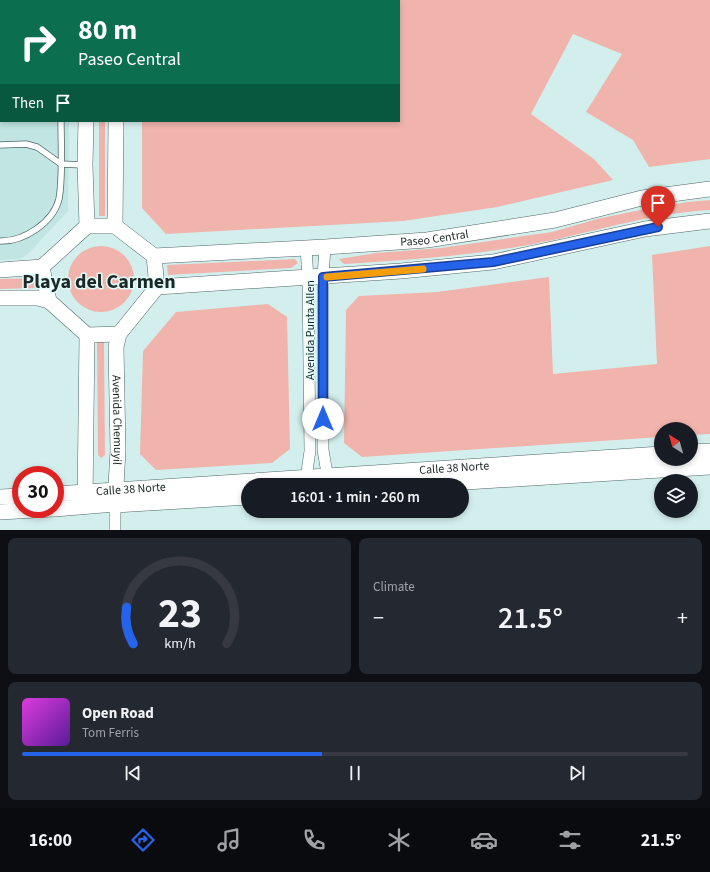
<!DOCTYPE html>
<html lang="en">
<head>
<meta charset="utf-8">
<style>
  :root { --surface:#171b24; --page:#242831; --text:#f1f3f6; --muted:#9ea1a6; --line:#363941; --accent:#2563eb }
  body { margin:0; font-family:"Source Sans 3",sans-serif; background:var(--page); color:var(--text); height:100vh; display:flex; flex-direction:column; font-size:15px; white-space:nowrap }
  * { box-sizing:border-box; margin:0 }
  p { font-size:13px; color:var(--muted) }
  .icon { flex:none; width:22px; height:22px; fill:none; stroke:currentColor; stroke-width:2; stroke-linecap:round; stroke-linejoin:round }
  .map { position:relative; height:530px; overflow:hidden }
  .side { display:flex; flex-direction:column; gap:8px; padding:8px; background:#0d0f14; flex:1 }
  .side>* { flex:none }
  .top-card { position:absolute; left:0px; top:0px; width:400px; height:122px; box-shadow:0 2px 6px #0003; background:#0b6e4f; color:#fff; overflow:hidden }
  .needle { width:26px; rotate:323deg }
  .controls { position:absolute; left:654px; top:422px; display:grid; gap:8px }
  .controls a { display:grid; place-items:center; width:44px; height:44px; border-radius:50%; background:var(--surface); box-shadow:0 2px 6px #0003; font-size:20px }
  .speed { position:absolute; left:12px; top:466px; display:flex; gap:8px; font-size:20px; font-weight:700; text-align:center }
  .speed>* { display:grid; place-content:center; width:52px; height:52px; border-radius:50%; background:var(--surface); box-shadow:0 2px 6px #0003; line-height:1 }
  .speed .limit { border:6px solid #d22; background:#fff; color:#111 }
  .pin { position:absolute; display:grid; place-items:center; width:34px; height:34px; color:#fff; margin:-41px -17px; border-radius:50% 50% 50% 0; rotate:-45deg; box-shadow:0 0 4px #0007 }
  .pin .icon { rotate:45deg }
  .me { position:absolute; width:44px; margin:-22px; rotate:0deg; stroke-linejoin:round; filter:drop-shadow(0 0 3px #0008) }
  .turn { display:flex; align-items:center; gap:14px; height:84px; padding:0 12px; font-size:18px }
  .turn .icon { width:52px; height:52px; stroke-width:2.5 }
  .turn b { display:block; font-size:28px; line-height:34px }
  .then { display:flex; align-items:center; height:38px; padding:0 12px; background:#0003; gap:8px; font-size:15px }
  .big { font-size:30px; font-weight:600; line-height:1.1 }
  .side .tile { flex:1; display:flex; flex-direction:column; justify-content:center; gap:6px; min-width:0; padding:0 14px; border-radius:8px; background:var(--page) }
  .side .dial { align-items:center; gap:0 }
  .dial svg { height:104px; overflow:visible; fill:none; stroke:var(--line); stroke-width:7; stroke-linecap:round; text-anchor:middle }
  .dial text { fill:var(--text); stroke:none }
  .song { display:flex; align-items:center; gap:12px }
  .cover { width:48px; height:48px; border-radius:6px; background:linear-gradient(135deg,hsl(300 70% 55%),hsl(270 70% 35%)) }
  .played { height:4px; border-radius:2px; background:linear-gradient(90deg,var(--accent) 45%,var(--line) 45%) }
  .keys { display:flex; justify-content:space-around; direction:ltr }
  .heat { display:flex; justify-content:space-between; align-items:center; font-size:22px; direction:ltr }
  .side .tiles { flex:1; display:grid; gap:8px; grid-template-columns:1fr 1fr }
  .tile:last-child { grid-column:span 2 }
  .trip { position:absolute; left:241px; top:478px; width:228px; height:40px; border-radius:20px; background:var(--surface); box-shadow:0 2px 6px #0003; font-weight:600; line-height:40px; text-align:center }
  .menu { display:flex; height:64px; justify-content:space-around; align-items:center; background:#090b0e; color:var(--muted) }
  .menu .icon { width:28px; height:28px }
  .menu .active { color:var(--accent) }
  .menu b { font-size:18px; color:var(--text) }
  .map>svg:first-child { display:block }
</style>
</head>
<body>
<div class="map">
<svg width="710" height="530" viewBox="0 0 710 530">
  <rect width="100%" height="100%" fill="#d3efed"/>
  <polygon fill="#c0e5e3" points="0,0 71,0 1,1 1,121 69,121 68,211 28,254 20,259 0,260"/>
  <g fill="#f0b4ac">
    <polygon points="142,0 710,0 710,159 649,167 633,140 586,112 622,54 573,34 531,114 594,159 613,180 497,207 403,221 166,234 142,208 142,121 399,121 399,1"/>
    <rect x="99" y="121" width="6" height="95"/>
    <path d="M710,200V210C648,213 589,234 528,245C468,256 406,260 344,264L339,259L376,253L441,248L552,232L597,219L645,209L688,202Z"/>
    <polygon points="710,246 710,434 691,435 691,429 661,429 661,437 362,457 344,443 346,310 359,296 437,292 549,277 553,374 657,364 652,255"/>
    <circle cx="101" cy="279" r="33"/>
    <polygon points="295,259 298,263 291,268 168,275 167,265"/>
    <polygon points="36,278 36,288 0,289 0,279"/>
    <polygon points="268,304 287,317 290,449 272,463 156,470 140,454 143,351 176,312"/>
    <polygon points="97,342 104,342 105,455 101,458 98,455"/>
  </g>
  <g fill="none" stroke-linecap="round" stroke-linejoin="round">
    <g stroke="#4f6866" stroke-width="7">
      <g id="service">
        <polyline points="64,1 64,0"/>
        <polyline points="0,145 26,144 37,147 61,164 83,165"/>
        <path d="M0,241C23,242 53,223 59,199C63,177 61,144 61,121"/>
      </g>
    </g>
    <g stroke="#4f6866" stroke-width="12">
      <g id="minor">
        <polyline points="325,247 323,277 323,450 329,485"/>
        <polyline points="305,485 310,451 308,278 306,248"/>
        <polyline points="115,530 115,504"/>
      </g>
    </g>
    <g stroke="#4f6866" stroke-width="16">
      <g id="secondary">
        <polyline points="89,1 89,0"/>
        <polyline points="116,1 116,0"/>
        <polyline points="86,121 85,165 87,226"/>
        <polyline points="115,226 116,121"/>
        <path id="s1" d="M154,256L325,247L427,240L555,220L642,198L710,189"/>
        <path id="s2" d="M42,267L87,226H115L154,256L157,287L119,334L116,347L118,450L115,504L55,509"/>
        <polyline points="42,267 49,301 87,335 119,334"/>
        <polyline points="0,270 42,267"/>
        <polyline points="157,287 401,271 493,262 645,229 710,221"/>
        <polyline points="0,298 38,298 49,301"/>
        <polyline points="691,452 710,451"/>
        <path id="s3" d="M55,494L661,454"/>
        <polyline points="0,497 21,496"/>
        <polyline points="85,502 87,335"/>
        <polyline points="0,512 53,509"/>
      </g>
    </g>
    <g stroke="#4f6866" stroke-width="18">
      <g id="primary">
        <polyline points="402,485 710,466"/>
        <polyline points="115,504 248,496"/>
      </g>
    </g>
    <use href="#service" stroke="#fff" stroke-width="5.5"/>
    <use href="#minor" stroke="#fff" stroke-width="11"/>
    <use href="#secondary" stroke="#fff" stroke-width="15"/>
    <use href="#primary" stroke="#fff" stroke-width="17"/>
  </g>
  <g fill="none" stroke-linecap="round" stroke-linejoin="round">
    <g stroke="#184099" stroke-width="10">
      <polyline id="route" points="323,419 323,277 493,262 658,227"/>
    </g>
    <use href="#route" stroke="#2563eb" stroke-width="7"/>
    <polyline stroke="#f59e0b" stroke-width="7" points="327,277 423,269"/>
  </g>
  <g text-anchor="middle" stroke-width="3" stroke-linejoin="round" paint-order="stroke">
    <g font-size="12" fill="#1c2726" stroke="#e0fdfb">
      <text dy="4" stroke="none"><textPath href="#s1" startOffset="281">Paseo Central</textPath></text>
      <text transform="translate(310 330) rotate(-90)" y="4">Avenida Punta Allen</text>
      <text dy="4" stroke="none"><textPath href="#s2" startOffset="316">Avenida Chemuyil</textPath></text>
      <text dy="4" stroke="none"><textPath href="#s3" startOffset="400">Calle 38 Norte</textPath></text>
      <text dy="4" stroke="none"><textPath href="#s3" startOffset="76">Calle 38 Norte</textPath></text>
    </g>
    <g font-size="20" font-weight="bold" fill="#1c2726" stroke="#e0fdfb">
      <text x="99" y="288">Playa del Carmen</text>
    </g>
  </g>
</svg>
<div class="controls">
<a><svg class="needle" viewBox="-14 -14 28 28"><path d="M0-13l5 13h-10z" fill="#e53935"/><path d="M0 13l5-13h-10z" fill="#9ea1a6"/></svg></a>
<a><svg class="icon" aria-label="layers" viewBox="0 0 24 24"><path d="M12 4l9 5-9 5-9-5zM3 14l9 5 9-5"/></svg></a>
</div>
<div class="speed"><div class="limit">30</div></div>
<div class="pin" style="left:658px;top:227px;background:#d93025"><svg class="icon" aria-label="arrive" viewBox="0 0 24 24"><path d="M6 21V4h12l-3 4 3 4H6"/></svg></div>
<svg class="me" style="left:323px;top:419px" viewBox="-20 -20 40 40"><circle r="19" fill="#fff"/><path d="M0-13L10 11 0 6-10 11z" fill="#2563eb"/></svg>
<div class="trip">16:01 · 1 min · 260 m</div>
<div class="top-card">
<div class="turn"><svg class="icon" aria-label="right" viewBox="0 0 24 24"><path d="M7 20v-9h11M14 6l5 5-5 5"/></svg><div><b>80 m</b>Paseo Central</div></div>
<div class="then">Then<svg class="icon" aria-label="arrive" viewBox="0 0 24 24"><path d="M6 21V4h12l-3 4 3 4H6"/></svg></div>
</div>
</div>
<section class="side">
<div class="tiles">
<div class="tile dial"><svg viewBox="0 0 100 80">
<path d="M14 69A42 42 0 1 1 86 69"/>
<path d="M14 69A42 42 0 0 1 9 41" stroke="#2563eb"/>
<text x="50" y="56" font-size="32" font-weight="700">23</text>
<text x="50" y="72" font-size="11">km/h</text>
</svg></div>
<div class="tile"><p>Climate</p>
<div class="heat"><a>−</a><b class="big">21.5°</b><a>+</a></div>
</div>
<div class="tile">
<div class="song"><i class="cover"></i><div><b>Open Road</b><p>Tom Ferris</p></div></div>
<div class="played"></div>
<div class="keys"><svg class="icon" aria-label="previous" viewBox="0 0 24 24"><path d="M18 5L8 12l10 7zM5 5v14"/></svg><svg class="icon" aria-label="pause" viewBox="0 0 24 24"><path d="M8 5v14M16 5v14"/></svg><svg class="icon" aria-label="next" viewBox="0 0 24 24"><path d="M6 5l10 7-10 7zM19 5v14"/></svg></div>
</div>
</div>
</section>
<nav class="menu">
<b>16:00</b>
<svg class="icon active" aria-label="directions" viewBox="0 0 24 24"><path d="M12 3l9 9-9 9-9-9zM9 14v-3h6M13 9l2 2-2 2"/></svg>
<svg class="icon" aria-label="music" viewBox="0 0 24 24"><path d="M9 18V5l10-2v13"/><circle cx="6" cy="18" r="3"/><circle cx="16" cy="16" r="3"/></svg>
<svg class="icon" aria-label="phone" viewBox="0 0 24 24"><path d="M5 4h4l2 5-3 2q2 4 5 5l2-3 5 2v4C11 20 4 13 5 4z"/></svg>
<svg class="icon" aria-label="climate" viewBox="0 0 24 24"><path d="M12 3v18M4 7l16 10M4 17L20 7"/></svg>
<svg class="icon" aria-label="car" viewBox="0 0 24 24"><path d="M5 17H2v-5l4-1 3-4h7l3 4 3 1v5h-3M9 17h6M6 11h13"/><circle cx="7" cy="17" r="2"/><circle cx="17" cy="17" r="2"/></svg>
<svg class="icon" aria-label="filters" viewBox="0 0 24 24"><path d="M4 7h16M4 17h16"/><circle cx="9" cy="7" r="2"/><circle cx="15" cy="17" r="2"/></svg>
<b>21.5°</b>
</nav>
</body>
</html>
